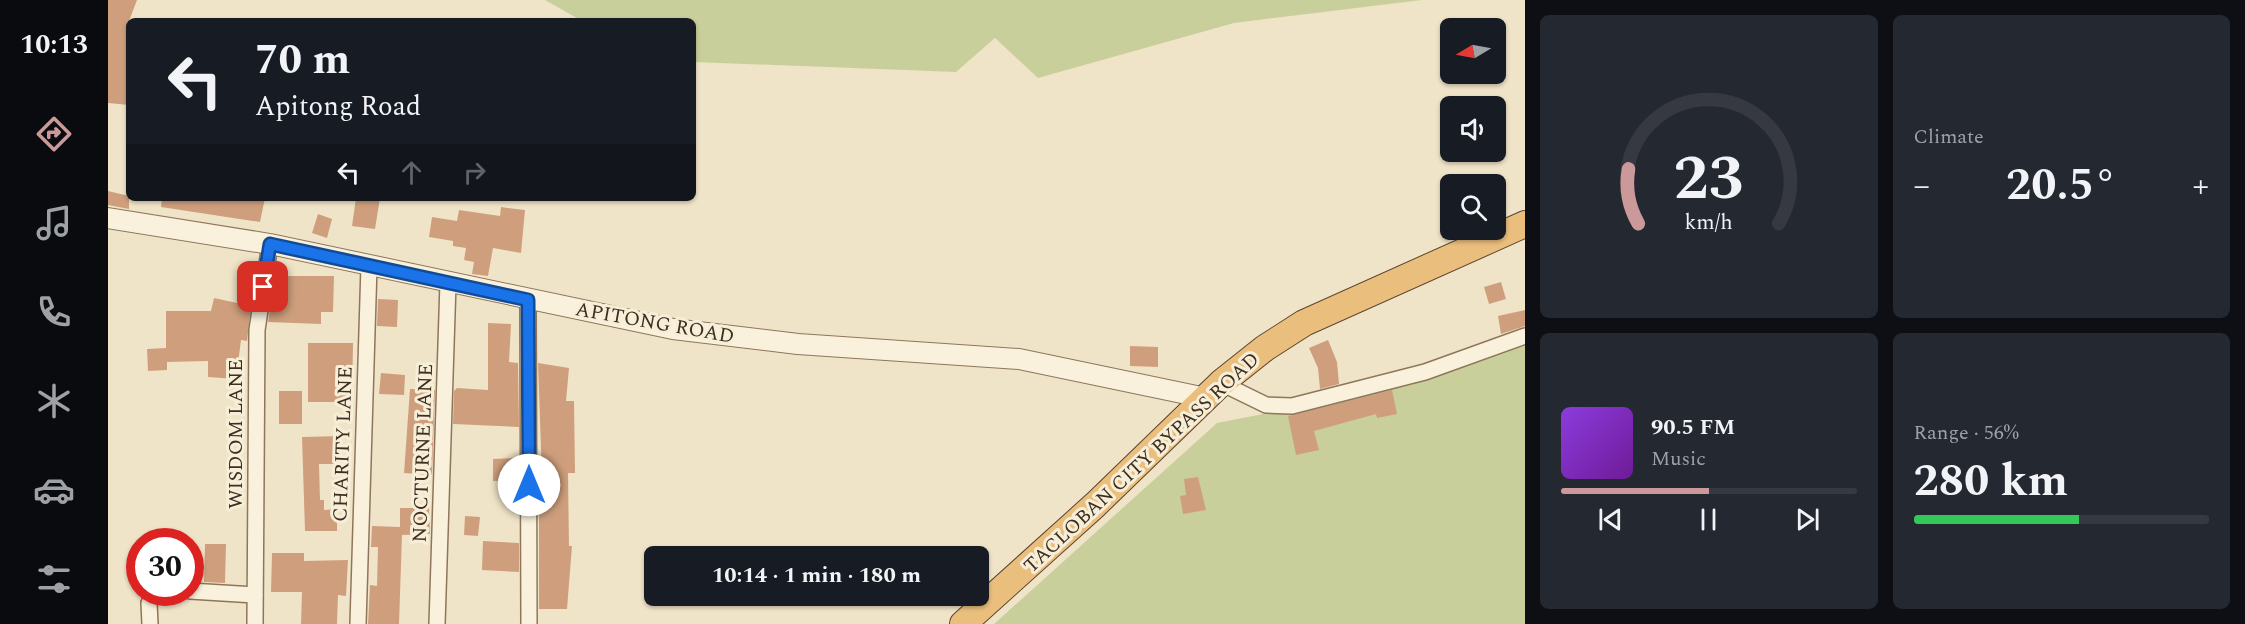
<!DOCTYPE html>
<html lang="en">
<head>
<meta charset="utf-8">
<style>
  :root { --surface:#171b24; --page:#242831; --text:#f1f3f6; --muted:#9ea1a6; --line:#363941; --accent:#cc999b }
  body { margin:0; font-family:Spectral,serif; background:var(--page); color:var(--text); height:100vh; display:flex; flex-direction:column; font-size:22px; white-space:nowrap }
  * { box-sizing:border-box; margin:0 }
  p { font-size:20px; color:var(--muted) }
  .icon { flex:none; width:33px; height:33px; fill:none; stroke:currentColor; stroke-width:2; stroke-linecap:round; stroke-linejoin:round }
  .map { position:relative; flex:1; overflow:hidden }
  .sheet { display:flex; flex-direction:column; gap:15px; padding:15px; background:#0d0f14; width:720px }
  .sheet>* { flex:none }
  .hud { position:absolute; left:18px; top:18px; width:570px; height:183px; border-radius:9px; box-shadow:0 2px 4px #0004; background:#171b24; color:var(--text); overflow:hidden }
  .needle { width:39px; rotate:260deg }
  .fabs { position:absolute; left:1332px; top:18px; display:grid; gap:12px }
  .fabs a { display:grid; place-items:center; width:66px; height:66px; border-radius:9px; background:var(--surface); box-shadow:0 2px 4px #0004; font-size:30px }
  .speed { position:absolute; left:18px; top:528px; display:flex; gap:12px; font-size:30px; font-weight:700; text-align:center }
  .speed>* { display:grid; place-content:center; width:78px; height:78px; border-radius:50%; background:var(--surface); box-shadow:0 2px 4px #0004; line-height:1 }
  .speed .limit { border:9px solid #d22; background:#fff; color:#111 }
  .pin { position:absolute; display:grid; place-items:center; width:51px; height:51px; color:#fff; margin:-26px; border-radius:12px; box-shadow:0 3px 9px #0006 }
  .me { position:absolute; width:66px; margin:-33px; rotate:0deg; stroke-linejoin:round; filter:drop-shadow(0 0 4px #0008) }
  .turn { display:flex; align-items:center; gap:21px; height:126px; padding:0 30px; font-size:27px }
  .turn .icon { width:78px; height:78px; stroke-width:2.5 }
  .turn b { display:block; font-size:42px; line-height:51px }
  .lanes { display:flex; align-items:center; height:57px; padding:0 30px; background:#0003; justify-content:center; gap:30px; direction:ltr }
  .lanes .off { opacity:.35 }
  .big { font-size:45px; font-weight:700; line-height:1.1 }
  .sheet .card { flex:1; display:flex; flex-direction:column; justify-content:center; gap:9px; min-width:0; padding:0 21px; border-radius:9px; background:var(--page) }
  .sheet .dial { align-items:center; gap:0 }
  .dial svg { height:156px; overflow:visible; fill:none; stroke:var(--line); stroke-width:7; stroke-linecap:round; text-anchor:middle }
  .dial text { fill:var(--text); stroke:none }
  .song { display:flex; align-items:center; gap:18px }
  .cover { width:72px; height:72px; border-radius:9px; background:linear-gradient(135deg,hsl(270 70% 55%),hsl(280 70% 35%)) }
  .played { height:6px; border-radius:3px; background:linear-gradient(90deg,var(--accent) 50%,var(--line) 50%) }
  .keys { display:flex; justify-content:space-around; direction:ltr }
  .heat { display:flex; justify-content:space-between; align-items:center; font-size:33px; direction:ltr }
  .charge { height:9px; border-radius:4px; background:linear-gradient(90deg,#34c759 56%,var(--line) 0) }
  .sheet .tiles { flex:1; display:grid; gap:15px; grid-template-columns:repeat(2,1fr) }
  .trip { position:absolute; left:536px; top:546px; width:345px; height:60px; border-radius:9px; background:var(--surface); box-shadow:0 2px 4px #0004; font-weight:700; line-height:60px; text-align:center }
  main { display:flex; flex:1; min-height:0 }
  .menu { display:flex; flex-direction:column; width:108px; justify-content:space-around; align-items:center; background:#090b0e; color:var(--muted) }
  .menu .icon { width:42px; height:42px }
  .menu .selected { color:var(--accent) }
  .menu b { font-size:27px; color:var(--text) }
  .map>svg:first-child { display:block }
</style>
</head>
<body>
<main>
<nav class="menu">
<b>10:13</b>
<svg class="icon selected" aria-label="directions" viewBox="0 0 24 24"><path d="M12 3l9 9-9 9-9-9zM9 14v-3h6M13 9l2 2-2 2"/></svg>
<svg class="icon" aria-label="music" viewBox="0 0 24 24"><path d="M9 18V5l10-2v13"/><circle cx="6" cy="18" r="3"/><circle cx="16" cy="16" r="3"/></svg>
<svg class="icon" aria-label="phone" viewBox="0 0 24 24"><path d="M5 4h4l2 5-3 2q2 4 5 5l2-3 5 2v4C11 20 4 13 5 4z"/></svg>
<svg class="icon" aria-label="climate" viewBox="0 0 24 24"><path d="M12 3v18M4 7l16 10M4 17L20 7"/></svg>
<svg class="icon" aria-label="car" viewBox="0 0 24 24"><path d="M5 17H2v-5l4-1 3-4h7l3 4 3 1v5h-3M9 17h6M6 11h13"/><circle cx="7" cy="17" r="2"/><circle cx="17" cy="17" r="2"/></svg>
<svg class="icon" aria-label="filters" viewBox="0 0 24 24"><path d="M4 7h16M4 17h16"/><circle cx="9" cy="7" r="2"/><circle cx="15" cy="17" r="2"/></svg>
</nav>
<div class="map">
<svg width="1417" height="624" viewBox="0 0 1417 624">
  <rect width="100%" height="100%" fill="#f0e4c8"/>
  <g fill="#c9cf9b">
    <polygon points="437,0 1314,0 1126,23 930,78 887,38 848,72 585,62 585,21 474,21"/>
    <polygon points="1417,345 1417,624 886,624 1109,423 1303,385"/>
  </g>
  <g fill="#cf9f7d">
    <polygon points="0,0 29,0 21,21 21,105 0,103"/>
    <polygon points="0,191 21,196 21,209 0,205"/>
    <polygon points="54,198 157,198 152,222 53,207"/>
    <polygon points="248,198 272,198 267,229 244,226"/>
    <polygon points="393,207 417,210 413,253 385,248 380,276 364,274 366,262 356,260 358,248 345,246 345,241 321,237 324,217 349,221 351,210 392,216"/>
    <polygon points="210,214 224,219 219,238 204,233"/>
    <polygon points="176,276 226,276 225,312 213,312 213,324 160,322 162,310 165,311 165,300 175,300"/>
    <polygon points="1393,282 1398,299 1381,304 1376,287"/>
    <polygon points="106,298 143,306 139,341 133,340 128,379 100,377 100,361 59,362 59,370 40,371 39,349 58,348 58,311 103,311"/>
    <polygon points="270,299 290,300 289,327 269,326"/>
    <polygon points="1417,310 1417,326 1393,334 1390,316"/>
    <polygon points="380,323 403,324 401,362 410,363 411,427 345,424 346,391 349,388 380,390"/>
    <polygon points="1220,340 1229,362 1231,384 1212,389 1210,368 1201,348"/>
    <polygon points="200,343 245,343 244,402 200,402"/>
    <polygon points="1022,346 1050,347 1050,367 1022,366"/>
    <polygon points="430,363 461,368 458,401 466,401 467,473 460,473 461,546 464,546 459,609 431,609 431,477 434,477"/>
    <polygon points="273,373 297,375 296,395 271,394"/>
    <polygon points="302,389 327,390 324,475 296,473"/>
    <polygon points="1284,390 1289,414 1269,418 1268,414 1206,431 1211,450 1188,455 1180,416"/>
    <rect x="171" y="391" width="23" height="33"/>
    <polygon points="233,436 233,464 211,464 212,500 216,500 216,510 229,509 229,531 197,531 194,437"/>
    <polygon points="405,458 406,480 385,481 385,459"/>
    <polygon points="1090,477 1098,510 1075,514 1072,496 1078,495 1076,479"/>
    <polygon points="292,508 321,508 322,534 294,535 291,624 260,624 262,585 269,586 270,547 263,547 264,526 292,527"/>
    <polygon points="357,516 372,517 370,536 356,535"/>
    <polygon points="375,541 411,543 411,572 374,570"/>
    <polygon points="97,544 118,544 117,583 96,582"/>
    <polygon points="164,553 196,553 196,561 240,560 238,596 230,595 229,624 193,624 194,592 163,592"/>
  </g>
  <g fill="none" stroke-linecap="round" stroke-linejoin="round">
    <g stroke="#8d765c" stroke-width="18">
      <g id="minor">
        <polyline points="420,300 421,624"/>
        <polyline points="1113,383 1158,405 1184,406 1317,372 1417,336"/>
        <polyline points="82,591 147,595"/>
        <polyline points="42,624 41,603 48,592"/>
        <polyline points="147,624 149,330 162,244"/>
        <polyline points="250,624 261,266"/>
        <polyline points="329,624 340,283"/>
      </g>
    </g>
    <g stroke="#8d765c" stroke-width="22">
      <polyline id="tertiary" points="0,218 162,244 565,329 690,344 911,359 1098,398"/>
    </g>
    <g stroke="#5b4430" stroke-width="28">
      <polyline id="trunk" points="855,624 987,505 1113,383 1157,348 1196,323 1417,224"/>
    </g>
    <use href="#minor" stroke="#faf1dc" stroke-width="15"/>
    <use href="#tertiary" stroke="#faf1dc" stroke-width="20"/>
    <use href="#trunk" stroke="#eabe7c" stroke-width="26"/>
  </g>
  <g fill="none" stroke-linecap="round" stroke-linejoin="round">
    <g stroke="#114b97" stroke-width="15">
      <polyline id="route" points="155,287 162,244 420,300 421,485"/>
    </g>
    <use href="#route" stroke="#1a73e8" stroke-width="10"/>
  </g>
  <g text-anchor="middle" stroke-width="6" stroke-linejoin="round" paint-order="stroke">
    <g font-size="20" fill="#3d2e20" stroke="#f7eed8">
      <text transform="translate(547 322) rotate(10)" y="7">APITONG ROAD</text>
      <text transform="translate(127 434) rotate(-90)" y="7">WISDOM LANE</text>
      <text transform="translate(234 444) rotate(-88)" y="7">CHARITY LANE</text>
      <text transform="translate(314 453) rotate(-88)" y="7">NOCTURNE LANE</text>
      <text transform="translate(1033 462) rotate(-43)" y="7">TACLOBAN CITY BYPASS ROAD</text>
    </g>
  </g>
</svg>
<div class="fabs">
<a><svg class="needle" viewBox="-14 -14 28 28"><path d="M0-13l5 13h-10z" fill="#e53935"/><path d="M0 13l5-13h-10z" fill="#9ea1a6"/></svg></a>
<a><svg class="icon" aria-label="sound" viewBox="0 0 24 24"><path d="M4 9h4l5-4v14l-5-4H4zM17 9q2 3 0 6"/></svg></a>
<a><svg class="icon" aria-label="search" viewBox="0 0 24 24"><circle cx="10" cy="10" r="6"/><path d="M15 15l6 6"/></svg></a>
</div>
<div class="speed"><div class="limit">30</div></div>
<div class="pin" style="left:155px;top:287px;background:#d93025"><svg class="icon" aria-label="arrive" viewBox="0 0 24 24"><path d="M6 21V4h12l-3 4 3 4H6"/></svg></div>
<svg class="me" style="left:421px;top:485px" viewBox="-20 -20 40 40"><circle r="19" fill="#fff"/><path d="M0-13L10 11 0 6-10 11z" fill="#1a73e8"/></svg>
<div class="trip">10:14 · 1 min · 180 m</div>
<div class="hud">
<div class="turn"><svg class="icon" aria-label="left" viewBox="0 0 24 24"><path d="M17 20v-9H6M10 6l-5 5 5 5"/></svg><div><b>70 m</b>Apitong Road</div></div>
<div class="lanes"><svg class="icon" aria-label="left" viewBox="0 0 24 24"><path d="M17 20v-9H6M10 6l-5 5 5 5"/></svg><svg class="icon off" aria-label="ahead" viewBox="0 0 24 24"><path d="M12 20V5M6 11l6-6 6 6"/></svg><svg class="icon off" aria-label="right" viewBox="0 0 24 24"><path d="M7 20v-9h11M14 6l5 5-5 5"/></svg></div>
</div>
</div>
<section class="sheet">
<div class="tiles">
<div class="card dial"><svg viewBox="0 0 100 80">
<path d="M14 69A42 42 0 1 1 86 69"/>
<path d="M14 69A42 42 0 0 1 9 41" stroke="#cc999b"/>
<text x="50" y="56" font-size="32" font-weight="700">23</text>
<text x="50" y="72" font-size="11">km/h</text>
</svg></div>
<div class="card"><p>Climate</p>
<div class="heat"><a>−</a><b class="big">20.5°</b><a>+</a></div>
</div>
<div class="card">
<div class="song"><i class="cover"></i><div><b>90.5 FM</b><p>Music</p></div></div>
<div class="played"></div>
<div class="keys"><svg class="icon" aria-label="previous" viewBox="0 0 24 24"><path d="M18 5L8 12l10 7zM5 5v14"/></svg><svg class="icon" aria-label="pause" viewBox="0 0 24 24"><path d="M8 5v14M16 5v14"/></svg><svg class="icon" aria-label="next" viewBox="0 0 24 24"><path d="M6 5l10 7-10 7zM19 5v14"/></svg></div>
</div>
<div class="card"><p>Range · 56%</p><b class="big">280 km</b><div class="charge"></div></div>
</div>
</section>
</main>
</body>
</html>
